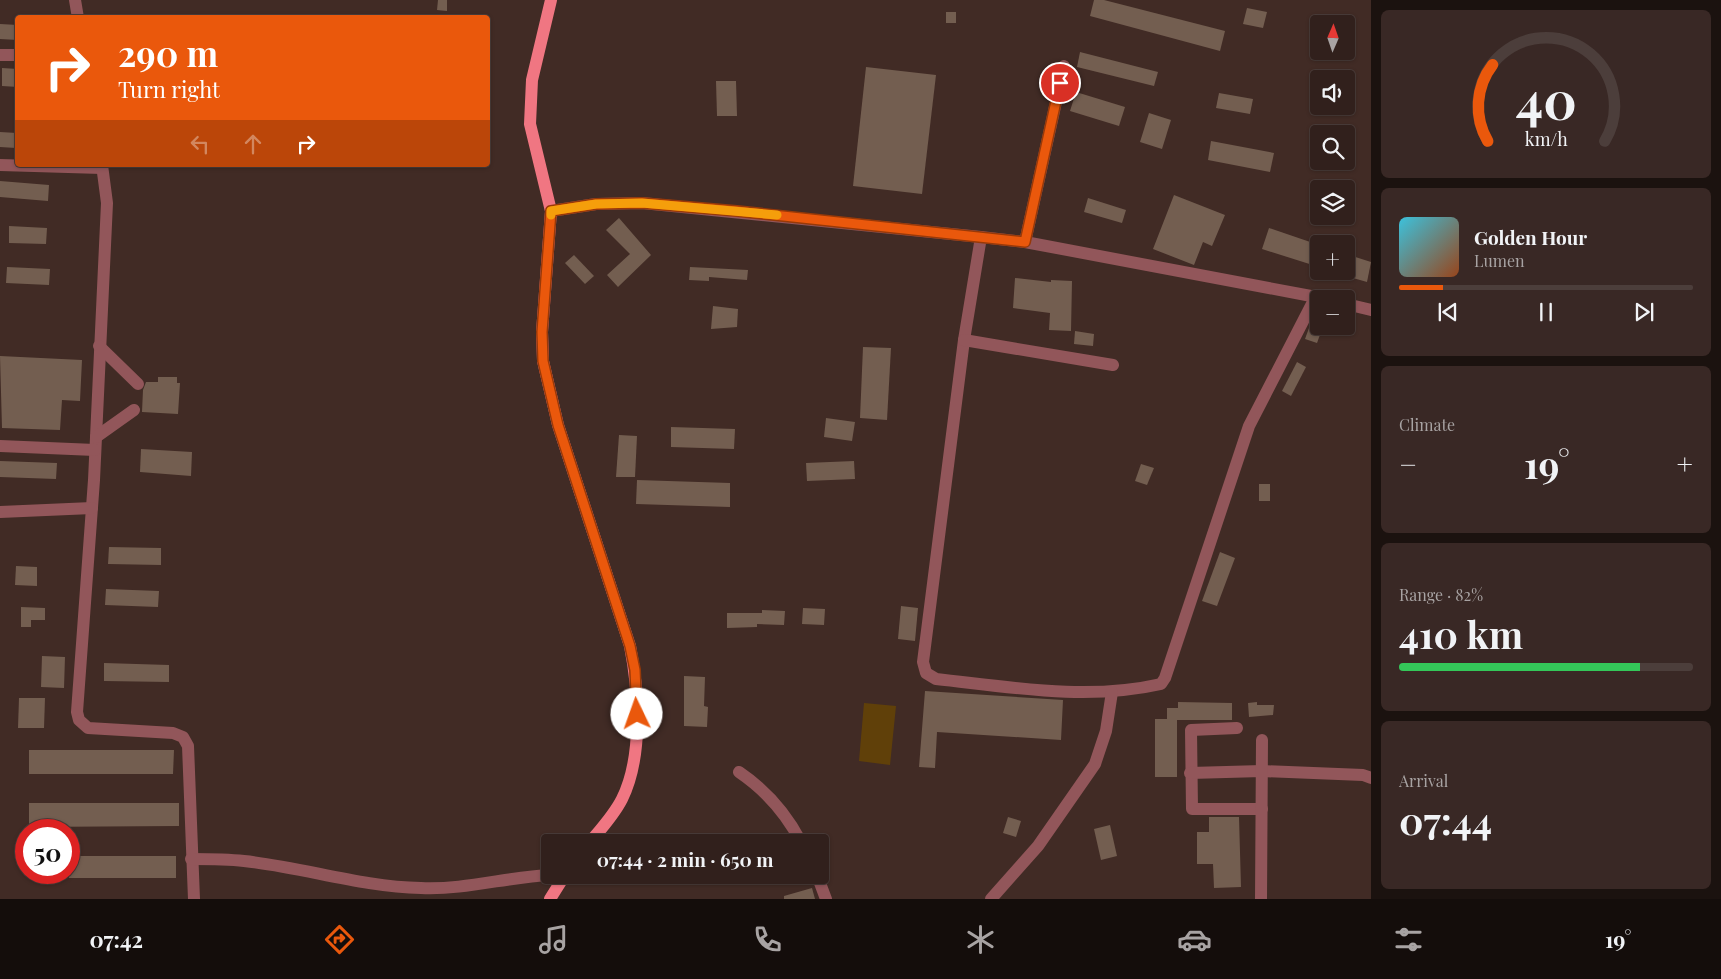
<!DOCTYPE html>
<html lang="en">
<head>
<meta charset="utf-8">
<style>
  :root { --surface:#31201c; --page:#392825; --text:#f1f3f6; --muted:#a8a3a3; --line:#4c3e3b; --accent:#ea580c }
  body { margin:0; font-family:"Playfair Display",serif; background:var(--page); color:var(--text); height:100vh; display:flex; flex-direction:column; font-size:19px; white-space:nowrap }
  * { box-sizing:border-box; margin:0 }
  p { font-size:16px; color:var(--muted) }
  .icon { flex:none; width:28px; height:28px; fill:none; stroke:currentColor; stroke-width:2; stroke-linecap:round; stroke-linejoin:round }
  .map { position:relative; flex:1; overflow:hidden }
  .sheet { display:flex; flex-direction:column; gap:10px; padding:10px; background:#1b120f; width:350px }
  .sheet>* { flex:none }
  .guide { position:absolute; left:15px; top:15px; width:475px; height:152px; border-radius:5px; box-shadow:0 1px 4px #0004,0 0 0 1px var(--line); background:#ea580c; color:#fff; overflow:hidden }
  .needle { width:32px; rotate:2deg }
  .tools { position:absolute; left:1310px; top:15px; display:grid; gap:10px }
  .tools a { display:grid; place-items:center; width:45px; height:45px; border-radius:5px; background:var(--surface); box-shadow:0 1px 4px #0004,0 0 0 1px var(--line); font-size:25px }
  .speed { position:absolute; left:15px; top:819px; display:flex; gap:10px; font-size:25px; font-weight:700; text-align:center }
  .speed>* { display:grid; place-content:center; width:65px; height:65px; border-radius:50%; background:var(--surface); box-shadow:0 1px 4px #0004,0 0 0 1px var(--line); line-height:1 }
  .speed .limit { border:8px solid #d22; background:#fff; color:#111 }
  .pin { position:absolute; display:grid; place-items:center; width:42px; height:42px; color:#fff; margin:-21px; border:2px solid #fff; border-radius:50%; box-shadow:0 1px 5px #0007 }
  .me { position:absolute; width:55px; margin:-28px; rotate:357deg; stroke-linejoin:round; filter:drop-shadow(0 0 4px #0008) }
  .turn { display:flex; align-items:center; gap:18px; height:105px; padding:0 20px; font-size:22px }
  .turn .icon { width:65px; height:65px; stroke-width:2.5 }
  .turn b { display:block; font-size:35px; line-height:42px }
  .lanes { display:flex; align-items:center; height:48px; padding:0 20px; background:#0003; justify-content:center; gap:25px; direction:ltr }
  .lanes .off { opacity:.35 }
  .big { font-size:38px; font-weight:700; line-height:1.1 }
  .sheet .widget { flex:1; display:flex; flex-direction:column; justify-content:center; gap:8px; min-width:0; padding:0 18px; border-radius:8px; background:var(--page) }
  .sheet .dial { align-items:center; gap:0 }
  .dial svg { height:130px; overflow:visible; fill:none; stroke:var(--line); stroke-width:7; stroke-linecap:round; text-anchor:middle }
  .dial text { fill:var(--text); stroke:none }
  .song { display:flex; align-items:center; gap:15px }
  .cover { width:60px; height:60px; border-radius:8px; background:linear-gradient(135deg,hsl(190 70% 55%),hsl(20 70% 35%)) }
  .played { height:5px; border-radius:2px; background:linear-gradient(90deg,var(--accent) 15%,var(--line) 15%) }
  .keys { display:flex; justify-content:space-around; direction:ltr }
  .heat { display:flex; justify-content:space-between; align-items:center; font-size:28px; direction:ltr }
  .charge { height:8px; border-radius:4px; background:linear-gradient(90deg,#34c759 82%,var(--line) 0) }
  .trip { position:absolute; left:541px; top:834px; width:288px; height:50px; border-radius:5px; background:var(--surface); box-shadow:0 1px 4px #0004,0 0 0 1px var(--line); font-weight:700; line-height:50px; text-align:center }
  .tab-bar { display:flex; height:80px; justify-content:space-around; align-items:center; background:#140d0b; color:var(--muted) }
  .tab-bar .icon { width:35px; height:35px }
  .tab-bar .selected { color:var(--accent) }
  .tab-bar b { font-size:22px; color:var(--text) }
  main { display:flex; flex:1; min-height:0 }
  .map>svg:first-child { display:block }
</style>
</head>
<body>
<main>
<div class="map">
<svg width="1371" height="899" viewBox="0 0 1371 899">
  <rect width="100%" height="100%" fill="#412b25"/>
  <polygon fill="#604009" points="864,703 896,706 890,765 859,761"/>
  <g fill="#735e50">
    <polygon points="438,0 447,0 447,11 437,10"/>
    <polygon points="1094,0 1104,0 1225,31 1220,51 1090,16"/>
    <polygon points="1247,8 1267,12 1263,28 1243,24"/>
    <rect x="946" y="12" width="10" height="11"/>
    <polygon points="0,24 18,25 18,40 0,39"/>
    <polygon points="1080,52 1158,72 1154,86 1077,67"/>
    <polygon points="866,67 936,75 922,194 853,186"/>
    <polygon points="2,68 18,69 18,87 2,86"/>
    <polygon points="716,81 736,81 737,116 717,116"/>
    <polygon points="1076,92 1125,107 1119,126 1070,111"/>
    <polygon points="1219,93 1253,99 1250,114 1216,108"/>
    <polygon points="1149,113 1171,120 1162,149 1140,142"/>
    <polygon points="0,132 17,133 16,148 0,147"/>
    <polygon points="1211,141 1274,153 1270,172 1208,160"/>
    <polygon points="0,181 49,185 48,201 0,197"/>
    <polygon points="1174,195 1225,215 1212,246 1203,242 1194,265 1153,249"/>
    <polygon points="1088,198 1126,210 1122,223 1084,212"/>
    <polygon points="619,218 651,255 618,287 607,275 630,254 606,230"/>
    <polygon points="9,226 47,228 46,244 9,243"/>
    <polygon points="1269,228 1319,245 1319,267 1262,249"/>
    <polygon points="1346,254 1371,262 1367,282 1346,276"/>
    <polygon points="574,255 594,276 585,284 565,263"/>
    <polygon points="7,267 50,269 49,285 6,283"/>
    <polygon points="690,267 748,270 747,280 709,277 709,281 689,280"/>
    <polygon points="1015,278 1051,282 1051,280 1072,281 1071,331 1049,330 1050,313 1013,308"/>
    <polygon points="713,306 738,309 737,327 711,329"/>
    <polygon points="1309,328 1321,332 1317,343 1305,339"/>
    <polygon points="1075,331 1094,334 1093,346 1074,344"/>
    <polygon points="863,347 891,348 887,420 860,418"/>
    <polygon points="0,356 82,360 80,401 62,400 60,430 2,428"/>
    <polygon points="1297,362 1306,367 1291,396 1282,391"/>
    <polygon points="158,377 177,377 177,383 180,383 178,414 142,412 143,390 146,382 158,382"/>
    <polygon points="826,418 855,422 852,441 824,437"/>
    <polygon points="671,427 735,429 734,449 671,447"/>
    <polygon points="619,435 637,436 635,477 616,477"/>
    <polygon points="141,449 192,452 191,476 140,472"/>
    <polygon points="0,461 57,463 56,479 0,477"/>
    <polygon points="854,461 855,479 807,481 806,463"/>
    <polygon points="1141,464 1154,468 1147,485 1135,481"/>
    <polygon points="637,480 730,483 730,507 636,504"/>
    <rect x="1259" y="484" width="11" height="17"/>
    <polygon points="109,547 161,548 161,565 108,564"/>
    <polygon points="1220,552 1235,558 1217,606 1202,601"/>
    <polygon points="16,566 37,567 37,586 15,585"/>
    <polygon points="106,589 159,591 158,607 105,605"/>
    <polygon points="901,606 918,608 915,641 898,639"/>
    <polygon points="21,607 45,608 45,620 31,620 31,627 21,627"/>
    <polygon points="803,608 825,609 824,625 802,624"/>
    <polygon points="762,610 785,611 784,625 757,624 757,627 727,628 727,613 762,613"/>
    <polygon points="42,656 65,657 64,688 41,687"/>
    <polygon points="104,663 169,665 169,682 104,681"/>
    <polygon points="684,676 705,677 704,706 708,707 707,727 684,726"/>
    <polygon points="925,691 1063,700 1061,740 937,732 935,768 919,767"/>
    <polygon points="19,698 45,698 44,728 18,728"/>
    <polygon points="1178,702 1232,703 1232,720 1177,720 1177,777 1155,777 1155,719 1167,719 1167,708 1178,708"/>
    <polygon points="1257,702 1257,705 1274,705 1273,715 1249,717 1248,703"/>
    <polygon points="29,750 174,750 173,774 29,774"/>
    <polygon points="29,803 179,803 179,826 29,827"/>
    <polygon points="1008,817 1021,821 1016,837 1003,833"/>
    <polygon points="1209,817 1239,817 1241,887 1214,888 1213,864 1197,864 1197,832 1209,832"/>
    <polygon points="1110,825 1117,856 1101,860 1094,829"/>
    <rect x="69" y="856" width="107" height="22"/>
    <polygon points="812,888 815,899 784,899 784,896"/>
  </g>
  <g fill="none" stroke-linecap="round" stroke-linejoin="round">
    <g stroke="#92565a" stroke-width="12">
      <polyline points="75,0 78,18"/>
      <polyline points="0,55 18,55"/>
      <polyline points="0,165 102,168"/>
      <polyline points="102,165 107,203 94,480 77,712 79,720 88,728 173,733 183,737 188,746 194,899"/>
      <polyline points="551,211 596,204 642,203 981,237 1025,242 1327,299"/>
      <path d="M981,237L964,340L923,662L926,673L936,679C1010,687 1087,701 1161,684L1165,678L1249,426L1316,296"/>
      <polyline points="1025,242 1064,66"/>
      <polyline points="1346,304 1371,310"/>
      <polyline points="964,340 1113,365"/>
      <polyline points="99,346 138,384"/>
      <polyline points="96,437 134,410"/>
      <polyline points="0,446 95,450"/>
      <polyline points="0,512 92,508"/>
      <polyline points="1237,728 1191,730 1192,809 1262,809"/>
      <path d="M739,772C767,791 786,813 801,842"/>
      <polyline points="1190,773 1262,771 1363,775 1371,778"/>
      <path d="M191,859C208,859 226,859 244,861C303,867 361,887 421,888C465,890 507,877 550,875"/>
      <polyline points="817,875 826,899"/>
      <polyline points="991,899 1038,846 1095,764 1106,731 1112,692"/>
      <polyline points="1261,899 1262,740"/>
    </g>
    <g stroke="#f07682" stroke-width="12">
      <path d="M551,0L532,80L530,124L551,211L542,332L543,361L558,425L630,646C639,691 643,757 622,799C614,815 601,829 590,842"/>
      <polyline points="550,899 565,875"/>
    </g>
  </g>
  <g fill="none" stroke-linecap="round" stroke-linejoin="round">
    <g stroke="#983908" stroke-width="12">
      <polyline id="route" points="637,714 635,670 630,646 558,425 543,361 542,332 551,211 596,204 642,203 737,211 1025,242 1060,83"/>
    </g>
    <use href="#route" stroke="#ea580c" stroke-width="9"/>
    <polyline stroke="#f59e0b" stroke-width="9" points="551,215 551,211 596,204 642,203 777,215"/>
  </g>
</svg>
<div class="tools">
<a><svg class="needle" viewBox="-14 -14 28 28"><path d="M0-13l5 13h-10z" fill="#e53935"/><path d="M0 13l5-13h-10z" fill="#a8a3a3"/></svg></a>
<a><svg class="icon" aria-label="sound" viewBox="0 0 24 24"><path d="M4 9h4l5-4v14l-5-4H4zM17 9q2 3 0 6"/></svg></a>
<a><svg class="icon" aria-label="search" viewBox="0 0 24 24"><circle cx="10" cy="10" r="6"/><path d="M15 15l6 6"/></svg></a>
<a><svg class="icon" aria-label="layers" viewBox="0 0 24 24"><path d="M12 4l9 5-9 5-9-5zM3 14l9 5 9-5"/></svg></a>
<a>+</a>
<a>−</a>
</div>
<div class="speed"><div class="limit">50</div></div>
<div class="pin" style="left:1060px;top:83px;background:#d93025"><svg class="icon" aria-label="arrive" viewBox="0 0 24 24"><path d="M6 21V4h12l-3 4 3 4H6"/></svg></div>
<svg class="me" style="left:637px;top:714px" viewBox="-20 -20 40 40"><circle r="19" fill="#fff"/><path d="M0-13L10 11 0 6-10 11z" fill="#ea580c"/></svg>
<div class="trip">07:44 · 2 min · 650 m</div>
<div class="guide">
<div class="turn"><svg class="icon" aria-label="right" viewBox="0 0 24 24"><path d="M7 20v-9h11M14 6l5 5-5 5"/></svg><div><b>290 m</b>Turn right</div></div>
<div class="lanes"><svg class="icon off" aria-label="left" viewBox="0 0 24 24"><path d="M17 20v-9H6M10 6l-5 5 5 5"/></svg><svg class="icon off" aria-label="ahead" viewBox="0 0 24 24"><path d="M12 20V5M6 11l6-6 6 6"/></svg><svg class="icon" aria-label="right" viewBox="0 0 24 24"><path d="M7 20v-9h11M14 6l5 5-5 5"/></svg></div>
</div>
</div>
<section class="sheet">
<div class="widget dial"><svg viewBox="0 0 100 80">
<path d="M14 69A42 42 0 1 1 86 69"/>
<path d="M14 69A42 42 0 0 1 17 22" stroke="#ea580c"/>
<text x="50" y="56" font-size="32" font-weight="700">40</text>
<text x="50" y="72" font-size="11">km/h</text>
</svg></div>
<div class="widget">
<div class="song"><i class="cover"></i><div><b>Golden Hour</b><p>Lumen</p></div></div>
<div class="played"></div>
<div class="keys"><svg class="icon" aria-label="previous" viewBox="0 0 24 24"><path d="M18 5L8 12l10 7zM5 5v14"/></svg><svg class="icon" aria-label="pause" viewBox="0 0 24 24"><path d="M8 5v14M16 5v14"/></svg><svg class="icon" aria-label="next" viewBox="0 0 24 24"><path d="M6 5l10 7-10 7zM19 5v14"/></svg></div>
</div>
<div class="widget"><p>Climate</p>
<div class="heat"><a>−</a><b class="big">19°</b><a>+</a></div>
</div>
<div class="widget"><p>Range · 82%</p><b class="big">410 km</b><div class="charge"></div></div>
<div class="widget"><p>Arrival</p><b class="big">07:44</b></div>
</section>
</main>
<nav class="tab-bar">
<b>07:42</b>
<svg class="icon selected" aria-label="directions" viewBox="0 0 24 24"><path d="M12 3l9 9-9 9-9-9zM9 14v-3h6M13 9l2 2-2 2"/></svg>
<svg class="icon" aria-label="music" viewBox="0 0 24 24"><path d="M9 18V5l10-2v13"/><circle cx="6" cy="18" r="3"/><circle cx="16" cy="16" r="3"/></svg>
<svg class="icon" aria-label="phone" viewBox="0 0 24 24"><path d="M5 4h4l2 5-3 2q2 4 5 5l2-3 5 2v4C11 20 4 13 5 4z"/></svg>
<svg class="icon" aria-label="climate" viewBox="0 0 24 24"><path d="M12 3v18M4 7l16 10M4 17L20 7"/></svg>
<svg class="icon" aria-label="car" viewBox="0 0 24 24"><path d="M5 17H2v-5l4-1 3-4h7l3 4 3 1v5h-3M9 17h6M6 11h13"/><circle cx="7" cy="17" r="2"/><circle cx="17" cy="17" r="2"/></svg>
<svg class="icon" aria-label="filters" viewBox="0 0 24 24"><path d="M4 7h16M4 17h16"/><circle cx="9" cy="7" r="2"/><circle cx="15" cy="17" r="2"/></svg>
<b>19°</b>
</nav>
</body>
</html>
